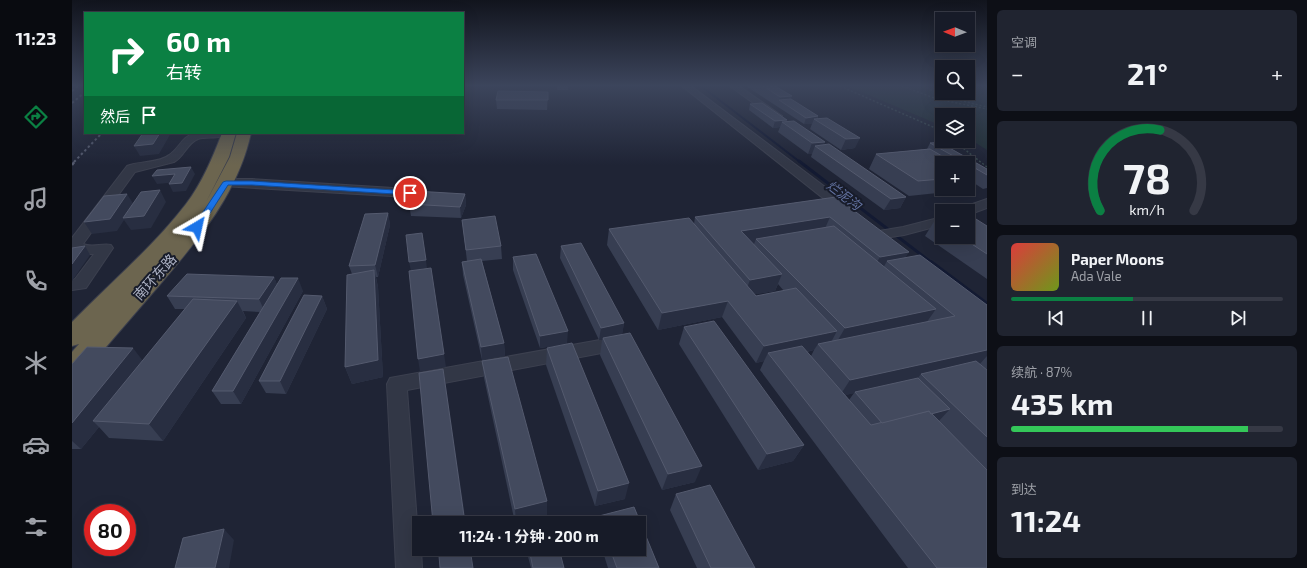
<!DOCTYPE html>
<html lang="zh">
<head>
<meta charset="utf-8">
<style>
  :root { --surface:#171b28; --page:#202430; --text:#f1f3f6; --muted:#9ea1a8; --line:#363945; --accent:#0b8043 }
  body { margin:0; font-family:"Exo 2","Noto Sans SC",sans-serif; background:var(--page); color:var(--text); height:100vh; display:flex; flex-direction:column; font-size:15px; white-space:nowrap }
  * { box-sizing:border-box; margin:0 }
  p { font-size:13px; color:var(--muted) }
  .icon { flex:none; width:22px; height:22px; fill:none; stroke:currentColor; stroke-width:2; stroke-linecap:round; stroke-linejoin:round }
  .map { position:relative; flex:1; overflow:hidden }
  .details { display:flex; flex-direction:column; gap:10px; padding:10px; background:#0d0f16; width:320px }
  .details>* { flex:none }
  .top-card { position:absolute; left:12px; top:12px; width:380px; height:122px; border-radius:0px; box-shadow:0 4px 16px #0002,0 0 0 1px var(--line); background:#0b8043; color:#fff; overflow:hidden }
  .needle { width:26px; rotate:271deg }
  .fabs { position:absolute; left:863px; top:12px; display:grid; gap:8px }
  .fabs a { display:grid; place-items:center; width:40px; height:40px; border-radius:0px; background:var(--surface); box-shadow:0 4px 16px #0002,0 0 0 1px var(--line); font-size:20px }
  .speed { position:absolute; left:12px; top:504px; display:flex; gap:8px; font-size:20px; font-weight:700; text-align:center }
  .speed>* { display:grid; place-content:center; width:52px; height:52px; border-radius:50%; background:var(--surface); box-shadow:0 4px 16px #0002,0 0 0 1px var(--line); line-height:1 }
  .speed .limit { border:6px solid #d22; background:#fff; color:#111 }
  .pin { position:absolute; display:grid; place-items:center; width:34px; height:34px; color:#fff; margin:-17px; border:2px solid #fff; border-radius:50%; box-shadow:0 1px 4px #0007 }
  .me { position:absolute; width:44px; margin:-22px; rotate:36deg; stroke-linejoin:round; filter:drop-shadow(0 0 3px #0008) }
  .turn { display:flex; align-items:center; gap:14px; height:84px; padding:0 16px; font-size:18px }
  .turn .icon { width:52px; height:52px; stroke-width:2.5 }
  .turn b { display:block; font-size:28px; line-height:34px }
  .then { display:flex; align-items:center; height:38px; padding:0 16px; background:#0003; gap:8px; font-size:15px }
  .big { font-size:30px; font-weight:700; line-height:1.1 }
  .details .tile { flex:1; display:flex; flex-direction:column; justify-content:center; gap:6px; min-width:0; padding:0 14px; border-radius:6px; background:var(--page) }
  .details .dial { align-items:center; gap:0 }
  .dial svg { height:104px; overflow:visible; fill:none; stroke:var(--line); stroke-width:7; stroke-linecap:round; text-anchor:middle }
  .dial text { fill:var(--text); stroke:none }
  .song { display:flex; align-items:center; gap:12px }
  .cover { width:48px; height:48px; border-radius:6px; background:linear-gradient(135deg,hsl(0 70% 55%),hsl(80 70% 35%)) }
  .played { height:4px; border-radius:2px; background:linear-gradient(90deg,var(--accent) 45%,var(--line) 45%) }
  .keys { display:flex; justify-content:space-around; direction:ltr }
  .heat { display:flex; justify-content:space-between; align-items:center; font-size:22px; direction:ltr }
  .charge { height:6px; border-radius:3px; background:linear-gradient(90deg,#34c759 87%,var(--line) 0) }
  .trip { position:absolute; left:340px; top:516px; width:234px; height:40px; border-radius:0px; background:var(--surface); box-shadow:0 4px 16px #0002,0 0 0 1px var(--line); font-weight:700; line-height:40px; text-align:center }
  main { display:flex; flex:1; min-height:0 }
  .dock { display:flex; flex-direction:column; width:72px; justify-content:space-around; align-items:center; background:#090b10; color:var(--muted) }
  .dock .icon { width:28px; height:28px }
  .dock .current { color:var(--accent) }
  .dock b { font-size:18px; color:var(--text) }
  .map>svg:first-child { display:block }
</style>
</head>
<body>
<main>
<nav class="dock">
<b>11:23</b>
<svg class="icon current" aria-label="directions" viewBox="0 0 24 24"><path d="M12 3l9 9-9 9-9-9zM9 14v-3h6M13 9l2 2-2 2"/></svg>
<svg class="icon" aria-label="music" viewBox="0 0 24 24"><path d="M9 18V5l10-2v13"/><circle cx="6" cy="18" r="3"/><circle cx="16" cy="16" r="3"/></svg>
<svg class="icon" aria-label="phone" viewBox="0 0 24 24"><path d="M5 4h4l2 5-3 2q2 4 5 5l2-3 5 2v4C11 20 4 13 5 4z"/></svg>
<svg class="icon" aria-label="climate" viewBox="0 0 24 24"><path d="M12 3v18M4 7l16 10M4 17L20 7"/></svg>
<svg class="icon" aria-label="car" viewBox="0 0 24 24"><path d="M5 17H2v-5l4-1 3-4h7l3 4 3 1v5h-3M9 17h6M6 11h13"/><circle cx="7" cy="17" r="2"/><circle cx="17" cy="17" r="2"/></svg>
<svg class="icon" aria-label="filters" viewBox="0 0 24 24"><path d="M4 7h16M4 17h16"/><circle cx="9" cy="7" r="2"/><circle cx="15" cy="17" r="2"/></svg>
</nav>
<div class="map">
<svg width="915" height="568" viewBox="0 0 915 568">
  <rect width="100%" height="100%" fill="#1f2435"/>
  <polygon fill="#213036" points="775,86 870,86 870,93 896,93 896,86 915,86 915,150 896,138 896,115 870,115 870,126"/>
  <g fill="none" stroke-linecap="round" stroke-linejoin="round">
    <polyline stroke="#131a32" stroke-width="2" points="629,86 728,162"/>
    <polyline stroke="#131a32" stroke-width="3" points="727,161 860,263"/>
    <polyline stroke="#131a32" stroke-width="4" points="859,262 915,304"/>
    <g stroke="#3c404f" stroke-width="2">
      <g id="minor">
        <polygon points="610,86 619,86 781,208 783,211 781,214 771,214"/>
        <polygon points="658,86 667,86 710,116 708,118 702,118"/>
        <path d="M123,133H156C150,140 135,136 126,139C115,143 112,157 102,162L63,172L11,244C20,248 30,243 39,245L41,248L14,288L0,290V280L3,279L22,254H13L0,250V238L55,166C67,161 88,163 97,155C108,148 109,137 123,133Z"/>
        <polygon points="154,179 180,179 337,189 343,193 337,197 150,186 148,183 150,180"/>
        <polygon points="915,199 915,208 896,215 896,211 887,211 889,208"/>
        <polygon points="870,217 870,225 832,235 806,239 801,238 799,235 801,232 831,227"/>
        <polygon points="550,336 556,338 559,343 556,348 335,390 347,549 349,549 350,568 324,568 315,384 318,378"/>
      </g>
    </g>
    <g stroke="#3a3e4d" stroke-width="2">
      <path id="highway" d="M150,133H164L157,157L134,202L158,157L165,133H179C165,196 125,241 84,289C59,318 34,347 9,376L0,379V352L7,344L0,346V322C38,283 81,247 114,204C130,183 141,157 150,133Z"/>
    </g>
    <g stroke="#39494f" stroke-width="1.5" stroke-dasharray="2 2" stroke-linecap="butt">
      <polyline points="768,86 870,131"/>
      <polyline points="830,86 865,99 915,109"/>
      <polyline points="851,86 874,97 915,107"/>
      <polyline points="910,86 915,87"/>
      <polyline points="882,141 915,167"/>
    </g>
    <use href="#minor" fill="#323746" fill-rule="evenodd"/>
    <use href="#highway" fill="#6c654f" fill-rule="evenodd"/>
    <g stroke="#545a6d" stroke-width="2" stroke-dasharray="2.5 2.5" stroke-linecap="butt">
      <polyline points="0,91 6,86"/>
      <polyline points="0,103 13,92"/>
      <polyline points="2,162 30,133"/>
    </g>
    <polyline stroke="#545a6d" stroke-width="2.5" stroke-dasharray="3.5 3.5" stroke-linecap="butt" points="0,165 3,161"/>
  </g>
  <g fill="#373e52" fill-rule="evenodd">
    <rect x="485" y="86" width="11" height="4"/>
    <polygon points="674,86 703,86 719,99 746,116 746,119 755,118 783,148 769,150 738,129 740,124 732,124"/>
    <polygon points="476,92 475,110 425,109 424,100"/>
    <polygon points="678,104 715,122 834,197 828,208 812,210 739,157 740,154 736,154 706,132 708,127 701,128 677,110"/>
    <polygon points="858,143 880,146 878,148 915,169 915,188 911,189 899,181 896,186 896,163 870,163 870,189 894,189 894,190 837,196 797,169 804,154 855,149"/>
    <polygon points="393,194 394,205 389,218 339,216 337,204"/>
    <path d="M764,197L834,258L915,305V568H836L688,370L692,361L684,363L650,317L586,330L535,245L537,229L622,224L623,217ZM706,284L712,291L684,296L683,294L703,291ZM742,350L739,356L735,352ZM782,393L777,400L773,395Z"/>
    <polygon points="316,213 318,225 306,277 304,277 306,287 311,377 280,384 273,367 280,274 277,266"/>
    <polygon points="870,218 870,237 896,237 915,226 915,279 853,236 863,220"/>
    <polygon points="390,220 429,246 430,259 410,261 432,343 433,356 410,360 391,275 390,262 395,261"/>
    <polygon points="489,246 552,323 550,334 623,482 590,490 528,355 530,340 527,340 488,258"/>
    <polygon points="441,257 495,344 468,348 441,270"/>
    <polygon points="202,277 205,285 231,291 169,404 149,404 140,391 188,312 171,311 174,318 91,441 37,438 27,427 9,449 0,449 0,364 71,361 113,309 103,309 95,296"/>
    <polygon points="250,296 255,309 214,394 194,393 187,381"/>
    <polygon points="612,327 732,445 721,461 686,470 607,344"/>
    <polygon points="475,348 553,499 523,506 474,365"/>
    <polygon points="410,361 475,501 475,516 448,523 443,523 412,378"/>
    <polygon points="604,494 683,568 625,568 598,510"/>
    <polygon points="562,507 587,568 536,568 530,549 567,549 567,523 525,523 527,516"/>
    <polygon points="454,549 487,549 492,568 459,568"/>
  </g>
  <g fill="#282e41">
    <polygon points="720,96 716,106 707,100 708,97"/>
    <polygon points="746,116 745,120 742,119 740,124 732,124 734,118"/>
    <polygon points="715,120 714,125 710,122 708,127 701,128 703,121"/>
    <polygon points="88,133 99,133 87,154 68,156 62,146"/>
    <polygon points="788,138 783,148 769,150 774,139"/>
    <polygon points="753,142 749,150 743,146 740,154 736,154 740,143"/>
    <polygon points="119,167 123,174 114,191 101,192 97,184"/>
    <polygon points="103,174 107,182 85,184 80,176"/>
    <polygon points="88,190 94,202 79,228 59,230 52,220 45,231 20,234 12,222 55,194 62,205"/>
    <polygon points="393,194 394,205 389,218 388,207"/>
    <polygon points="834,197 828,208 812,210 819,199"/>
    <polygon points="316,213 318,225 306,277 303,265"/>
    <polygon points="758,217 751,233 684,239 682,244 664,247 669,231"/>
    <polygon points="350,233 355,268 339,271 337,262"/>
    <polygon points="13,246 18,255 0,281 0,264"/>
    <polygon points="837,252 827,268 815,261 809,272 798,274 808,257"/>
    <polygon points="359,268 374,367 348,372 346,359"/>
    <polygon points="302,270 306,287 311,377 280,384 273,367"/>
    <polygon points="710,274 703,291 672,296 678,280"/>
    <polygon points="202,277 207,290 193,312 187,299"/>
    <polygon points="226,278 231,291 169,404 161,391"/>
    <polygon points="250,296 255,309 214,394 208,381"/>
    <polygon points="165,301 174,318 91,441 77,424"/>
    <polygon points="656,301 650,317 586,330 590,313"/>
    <polygon points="864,309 852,326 763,345 773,328"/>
    <polygon points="552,323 550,336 531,338 530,340 527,340 529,328"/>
    <polygon points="496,331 495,344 468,348 468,336"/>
    <polygon points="765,331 756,348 746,344 742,350 700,359 696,353 692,361 684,363 692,346"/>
    <polygon points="432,343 433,356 410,360 409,347"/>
    <polygon points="61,348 74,365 21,421 27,427 9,449 0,441 0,423"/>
    <polygon points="915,350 915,356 907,365 849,374 845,379 783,392 782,393 767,397 778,380"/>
    <polygon points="371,369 374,386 394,523 364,523"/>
    <polygon points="878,409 866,422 813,425"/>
    <polygon points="732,445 721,461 686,470 695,454"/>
    <polygon points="630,466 623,482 590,490 596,474"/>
    <polygon points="557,483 553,499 523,506 526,491"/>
    <polygon points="475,501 475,516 448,523 444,523 443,509"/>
    <polygon points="152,529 162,540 157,568 143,568"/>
  </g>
  <g fill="#434a5e" stroke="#545a6e">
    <polygon points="691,86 703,86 720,96 708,97"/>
    <polygon points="426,91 476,92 476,100 424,100"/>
    <polygon points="719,99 746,116 734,118 707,100"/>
    <polygon points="690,103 715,120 703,121 678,104"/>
    <polygon points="755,118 788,138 774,139 742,119"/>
    <polygon points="722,121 753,142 740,143 710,122"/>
    <polygon points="71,133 88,133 81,144 62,146"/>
    <polygon points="873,142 880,146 874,146 915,169 915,175 896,164 896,163 894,163 858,143"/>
    <polygon points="757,144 834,197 819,199 743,146"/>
    <polygon points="858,149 882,163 870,163 870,179 846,181 804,154"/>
    <polygon points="119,167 110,183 97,184 103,174 80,176 85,170"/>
    <polygon points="896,171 903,175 896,176"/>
    <polygon points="88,190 72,216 51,218 69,192"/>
    <polygon points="343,191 393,194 388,207 337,204"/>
    <polygon points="55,194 38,219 12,222 32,196"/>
    <polygon points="764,197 837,252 808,257 758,217 669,231 710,274 678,280 623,217"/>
    <polygon points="316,213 303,265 277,266 293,214"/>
    <polygon points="896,214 915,226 915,254 889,237 896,237"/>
    <polygon points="423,216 429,246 394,250 390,220"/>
    <polygon points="617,218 684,296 724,288 765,331 692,346 656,301 590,313 537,229"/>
    <polygon points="870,218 870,225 863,220"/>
    <polygon points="762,226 864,309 773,328 684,239"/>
    <polygon points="350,233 354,260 337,262 334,235"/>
    <polygon points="509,243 552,323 529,328 489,246"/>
    <polygon points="13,246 0,264 0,248"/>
    <polygon points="464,254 496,331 468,336 441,257"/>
    <polygon points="848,255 915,305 915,350 778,380 746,344 883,316 815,261"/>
    <polygon points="409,259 432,343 409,347 390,262"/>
    <polygon points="359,268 372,354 346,359 337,271"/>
    <polygon points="302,270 306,360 273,367 275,275"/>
    <polygon points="115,274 202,277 187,299 95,296"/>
    <polygon points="209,278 226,278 161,391 140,391"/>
    <polygon points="232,295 250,296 208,381 187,381"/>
    <polygon points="121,299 165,301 77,424 21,421"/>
    <polygon points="642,321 732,445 695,454 612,327"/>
    <polygon points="558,333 630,466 596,474 531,338"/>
    <polygon points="500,343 557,483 526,491 475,348"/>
    <polygon points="730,346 799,425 857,411 915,470 915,568 865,568 696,353"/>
    <polygon points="15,347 61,348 0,423 0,364"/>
    <polygon points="436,357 475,501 443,509 410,361"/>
    <polygon points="904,361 915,370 915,437 849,374"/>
    <polygon points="371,369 392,516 364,523 361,523 347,373"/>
    <polygon points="846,378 878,409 859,414 857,411 810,423 783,392"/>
    <polygon points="638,485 683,568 639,568 604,494"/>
    <polygon points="562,507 587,568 545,568 538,549 567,549 567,523 529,523 527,516"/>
    <polygon points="152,529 143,568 103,568 111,538"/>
    <polygon points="395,549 398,549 401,568 368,568 367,556"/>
    <polygon points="457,549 487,549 492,568 461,568"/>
  </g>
  <linearGradient id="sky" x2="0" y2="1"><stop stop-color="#11141d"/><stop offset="0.52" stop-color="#3c455c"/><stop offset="1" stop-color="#3c455c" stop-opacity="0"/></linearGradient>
  <rect width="915" height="165" fill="url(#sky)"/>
  <polygon fill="#1a73e8" stroke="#114b97" points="154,181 180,181 338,191 341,193 338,195 180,185 156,185 128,229 122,229 121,227 151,182"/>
  <g text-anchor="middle" stroke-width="4" stroke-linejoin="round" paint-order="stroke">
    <g font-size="13" font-style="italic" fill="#6474a3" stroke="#181c2a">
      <text transform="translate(772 195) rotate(37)" y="5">烂泥沟</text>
    </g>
    <g font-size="14" fill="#acb1c3" stroke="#181c2a">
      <text transform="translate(83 277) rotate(-48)" y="5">南环东路</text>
    </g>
  </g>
</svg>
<div class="fabs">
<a><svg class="needle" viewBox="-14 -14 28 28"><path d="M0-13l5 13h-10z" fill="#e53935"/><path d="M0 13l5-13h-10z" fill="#9ea1a8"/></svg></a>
<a><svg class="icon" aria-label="search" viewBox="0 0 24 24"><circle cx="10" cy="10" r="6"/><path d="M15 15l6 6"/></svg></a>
<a><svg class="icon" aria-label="layers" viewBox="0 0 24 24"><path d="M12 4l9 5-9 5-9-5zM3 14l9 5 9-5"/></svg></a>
<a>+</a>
<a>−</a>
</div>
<div class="speed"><div class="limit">80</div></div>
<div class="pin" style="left:338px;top:193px;background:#d93025"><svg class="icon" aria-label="arrive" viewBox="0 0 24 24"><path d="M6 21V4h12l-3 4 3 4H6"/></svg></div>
<svg class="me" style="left:125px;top:227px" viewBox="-20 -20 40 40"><path d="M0-17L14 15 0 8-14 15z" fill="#1a73e8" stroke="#fff" stroke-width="4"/></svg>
<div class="trip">11:24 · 1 分钟 · 200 m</div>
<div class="top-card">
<div class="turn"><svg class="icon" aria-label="right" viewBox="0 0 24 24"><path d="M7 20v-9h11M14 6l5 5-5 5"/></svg><div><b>60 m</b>右转</div></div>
<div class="then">然后<svg class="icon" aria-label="arrive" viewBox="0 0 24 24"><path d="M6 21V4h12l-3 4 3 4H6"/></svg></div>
</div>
</div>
<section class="details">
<div class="tile"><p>空调</p>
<div class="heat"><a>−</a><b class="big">21°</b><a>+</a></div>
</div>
<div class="tile dial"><svg viewBox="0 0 100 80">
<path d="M14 69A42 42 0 1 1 86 69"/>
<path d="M14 69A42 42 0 0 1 60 7" stroke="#0b8043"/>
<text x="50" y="56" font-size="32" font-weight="700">78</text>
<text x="50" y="72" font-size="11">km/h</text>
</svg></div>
<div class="tile">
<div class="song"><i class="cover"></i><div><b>Paper Moons</b><p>Ada Vale</p></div></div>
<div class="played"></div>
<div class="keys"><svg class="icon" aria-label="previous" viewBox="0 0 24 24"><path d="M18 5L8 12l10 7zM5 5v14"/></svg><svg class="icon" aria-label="pause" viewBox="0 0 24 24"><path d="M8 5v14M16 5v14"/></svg><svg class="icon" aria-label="next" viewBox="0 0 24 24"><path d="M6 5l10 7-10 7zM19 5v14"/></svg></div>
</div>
<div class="tile"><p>续航 · 87%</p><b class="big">435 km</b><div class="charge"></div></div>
<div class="tile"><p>到达</p><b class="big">11:24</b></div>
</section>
</main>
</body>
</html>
